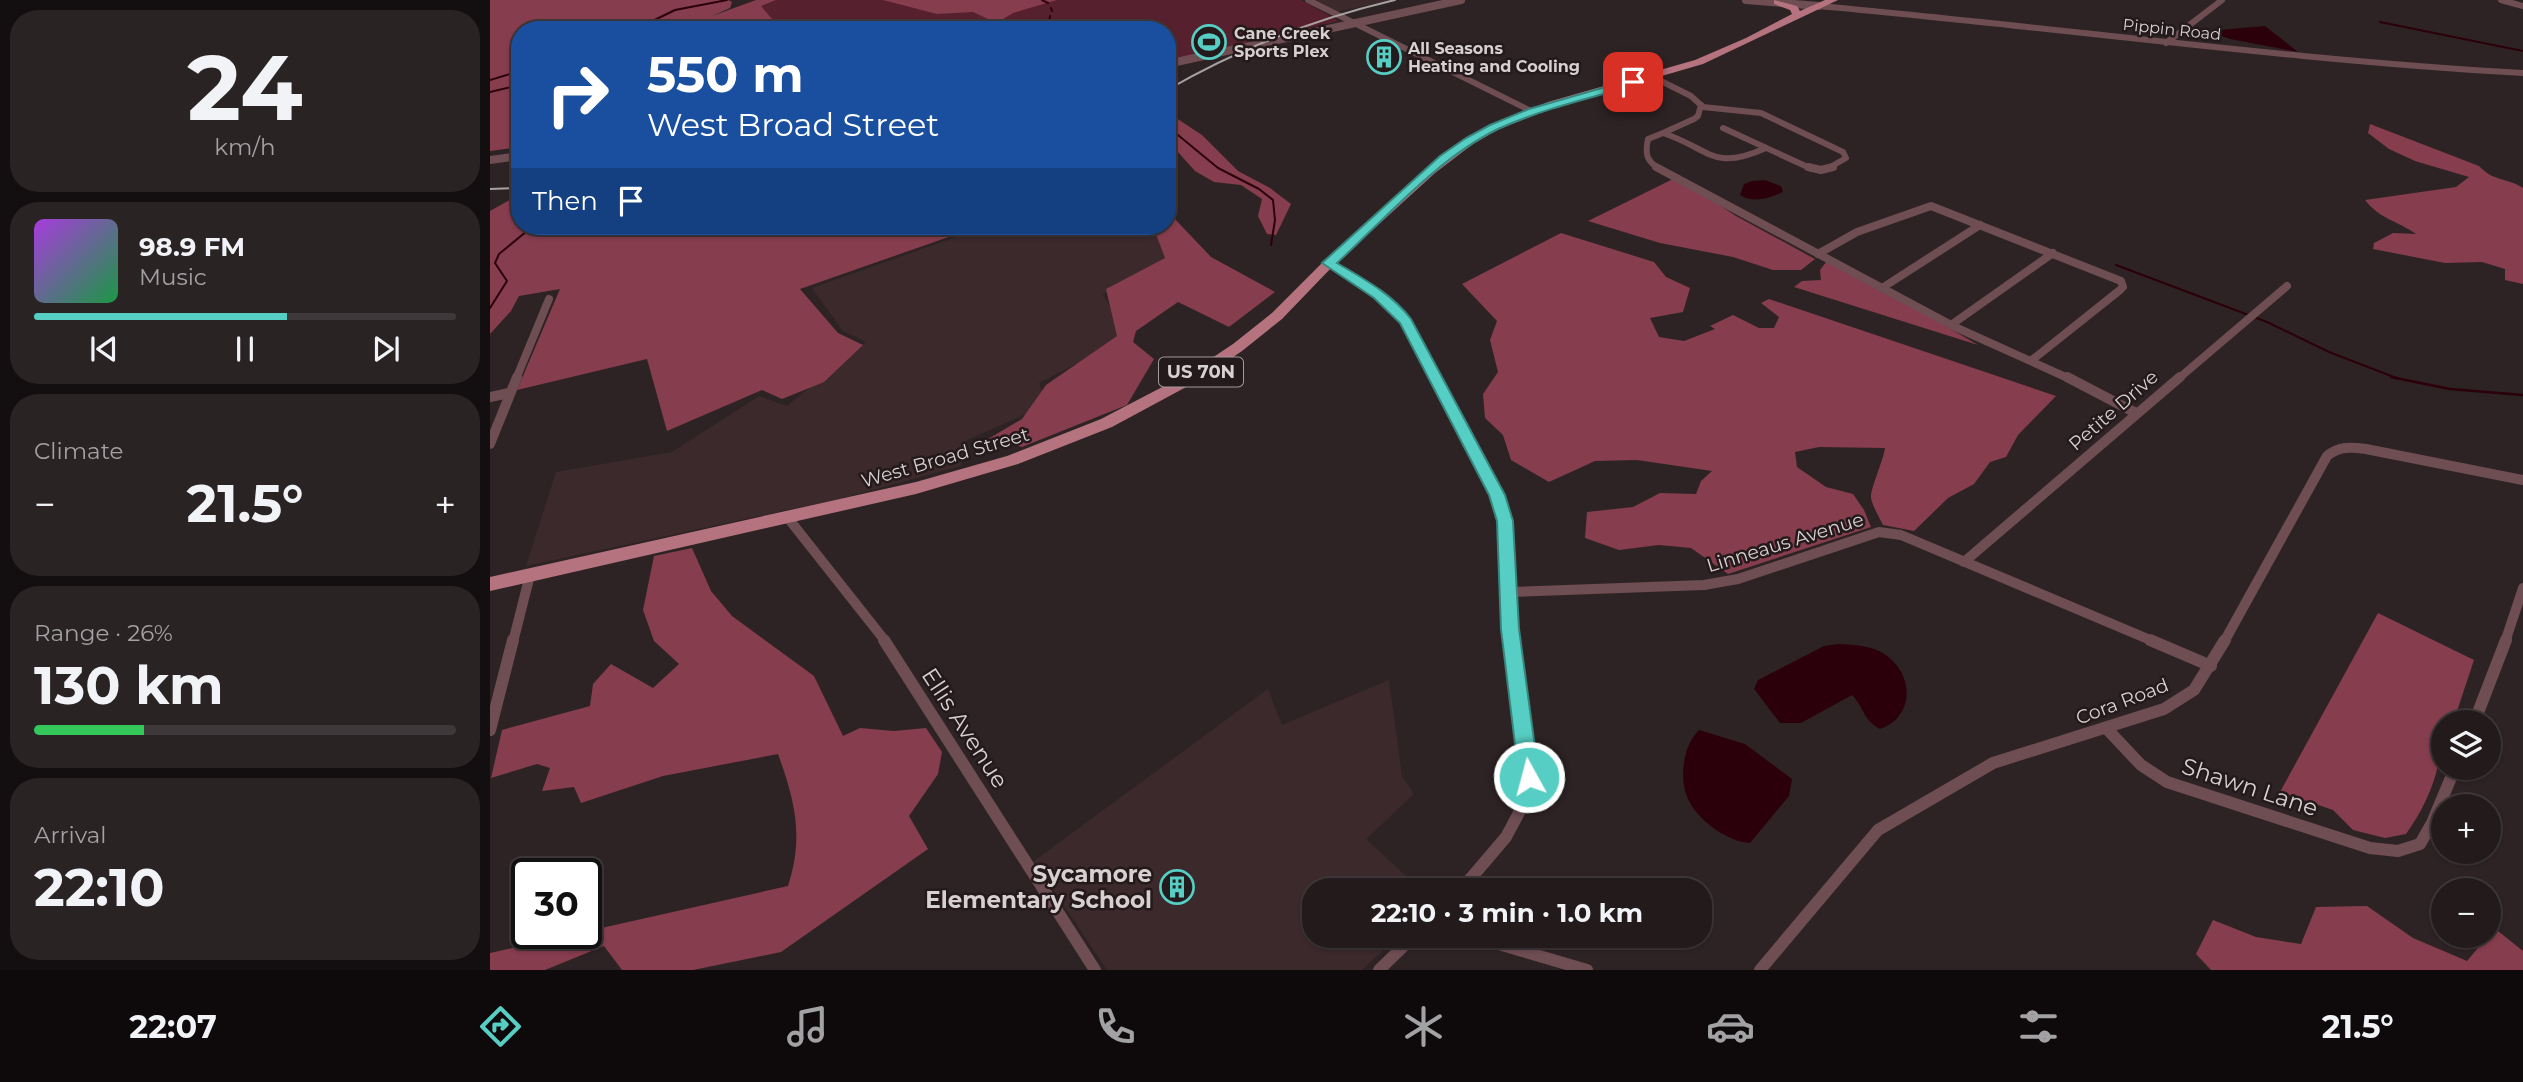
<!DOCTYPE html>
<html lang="en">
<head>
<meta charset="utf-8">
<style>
  :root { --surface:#221a1b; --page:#2a2324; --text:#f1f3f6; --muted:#a2a1a3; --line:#3f383a; --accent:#56cec3 }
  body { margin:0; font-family:Montserrat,sans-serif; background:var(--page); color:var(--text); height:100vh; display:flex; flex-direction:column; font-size:26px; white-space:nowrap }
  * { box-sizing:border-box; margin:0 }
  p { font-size:23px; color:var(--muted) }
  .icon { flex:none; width:38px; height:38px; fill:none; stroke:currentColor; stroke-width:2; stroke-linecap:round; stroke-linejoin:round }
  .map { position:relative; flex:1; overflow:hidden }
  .side { display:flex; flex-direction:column; gap:10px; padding:10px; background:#130e0f; width:490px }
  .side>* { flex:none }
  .hud { position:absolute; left:21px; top:21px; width:665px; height:214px; border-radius:28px; box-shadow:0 2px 5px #0004,0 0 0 2px var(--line); background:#1a4fa0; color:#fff; overflow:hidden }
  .buttons { position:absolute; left:1941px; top:710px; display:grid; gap:14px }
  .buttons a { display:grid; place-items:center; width:70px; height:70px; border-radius:50%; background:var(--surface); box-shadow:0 2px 5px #0004,0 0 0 2px var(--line); font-size:35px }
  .speed { position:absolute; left:21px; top:858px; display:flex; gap:14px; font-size:35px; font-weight:700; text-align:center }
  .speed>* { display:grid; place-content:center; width:91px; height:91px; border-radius:50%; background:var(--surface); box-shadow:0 2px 5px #0004,0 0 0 2px var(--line); line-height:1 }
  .speed .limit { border:4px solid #111; border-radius:10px; background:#fff; color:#111 }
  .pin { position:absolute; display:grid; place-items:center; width:60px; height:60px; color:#fff; margin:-30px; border-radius:14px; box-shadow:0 4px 10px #0006 }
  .me { position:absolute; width:77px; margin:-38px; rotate:353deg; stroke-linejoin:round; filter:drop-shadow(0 0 5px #0008) }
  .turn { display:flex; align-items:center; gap:24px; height:147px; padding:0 21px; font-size:32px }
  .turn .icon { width:91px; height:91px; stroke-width:2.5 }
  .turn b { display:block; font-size:49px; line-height:60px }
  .then { display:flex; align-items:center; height:66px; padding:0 21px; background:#0003; gap:14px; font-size:26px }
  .big { font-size:52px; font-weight:700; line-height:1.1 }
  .side .widget { flex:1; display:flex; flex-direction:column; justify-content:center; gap:10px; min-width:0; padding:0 24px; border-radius:28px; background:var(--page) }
  .side .dial { align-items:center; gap:0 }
  .dial b { font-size:91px; line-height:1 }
  .song { display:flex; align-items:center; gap:21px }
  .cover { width:84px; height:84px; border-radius:10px; background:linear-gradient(135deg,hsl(280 70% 55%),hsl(140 70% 35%)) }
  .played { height:7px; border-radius:4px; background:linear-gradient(90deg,var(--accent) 60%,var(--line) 60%) }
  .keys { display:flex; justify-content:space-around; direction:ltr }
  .heat { display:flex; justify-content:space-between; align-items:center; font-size:38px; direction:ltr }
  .charge { height:10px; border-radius:5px; background:linear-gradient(90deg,#34c759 26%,var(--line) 0) }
  .trip { position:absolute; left:812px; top:878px; width:410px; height:70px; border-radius:28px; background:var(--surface); box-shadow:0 2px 5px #0004,0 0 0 2px var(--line); font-weight:700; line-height:70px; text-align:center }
  .tab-bar { display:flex; height:112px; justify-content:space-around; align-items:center; background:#0e0a0b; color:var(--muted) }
  .tab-bar .icon { width:49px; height:49px }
  .tab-bar .on { color:var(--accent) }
  .tab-bar b { font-size:32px; color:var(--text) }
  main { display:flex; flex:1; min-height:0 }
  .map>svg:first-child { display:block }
</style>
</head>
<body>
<main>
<section class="side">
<div class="widget dial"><b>24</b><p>km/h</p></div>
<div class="widget">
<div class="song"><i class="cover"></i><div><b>98.9 FM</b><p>Music</p></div></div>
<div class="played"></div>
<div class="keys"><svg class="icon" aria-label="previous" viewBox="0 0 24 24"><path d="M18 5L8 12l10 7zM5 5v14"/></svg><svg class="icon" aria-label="pause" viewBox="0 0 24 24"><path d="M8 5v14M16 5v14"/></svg><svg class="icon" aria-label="next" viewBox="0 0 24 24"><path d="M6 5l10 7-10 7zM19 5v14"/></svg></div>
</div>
<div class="widget"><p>Climate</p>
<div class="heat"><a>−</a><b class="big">21.5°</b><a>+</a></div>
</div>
<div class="widget"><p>Range · 26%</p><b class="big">130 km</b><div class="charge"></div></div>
<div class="widget"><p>Arrival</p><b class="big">22:10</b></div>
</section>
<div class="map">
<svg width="2033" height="970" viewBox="0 0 2033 970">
  <rect width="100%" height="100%" fill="#2e2324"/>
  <g fill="#3b292c">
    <polygon points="822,0 901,0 846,12"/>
    <polygon points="497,226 659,226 690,262 612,294 640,336 549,383 556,405 477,440 471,466 349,499 36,566 66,472 182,452 269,396 297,406 376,342 353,331 322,288"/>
    <polygon points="899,680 912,776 924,794 876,839 932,891 824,891 824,936 908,936 872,970 617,970 544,861 778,689 792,725"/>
  </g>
  <polygon fill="#57202e" points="284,0 811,0 849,21 677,61 677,30 242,30 266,5"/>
  <g fill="#863d4e">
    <polygon points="0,0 238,0 242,2 240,8 222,16 266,0 286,0 271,6 282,19 257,30 30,30 30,147 0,151"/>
    <polygon points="393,0 567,0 523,13 513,19 498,19 483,12 447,14"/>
    <polygon points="677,112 712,135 748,171 780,188 801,204 786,235 777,234 768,216 772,199 751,185 724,182 705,171 677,140"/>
    <path d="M1880,124L1989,166C2004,182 2016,177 2033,188V284L2015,280V269L1992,262L1955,263L1883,249L1884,243L1903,233L1926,234C1906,220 1891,220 1875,200L1966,187L1979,177L1925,161L1899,149L1878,133Z"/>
    <polygon points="1187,177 1246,216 1325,259 1311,270 1283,270 1243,257 1170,243 1098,221"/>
    <polygon points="30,194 30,226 490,226 310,289 348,333 373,345 334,382 292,399 272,390 177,431 157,359 27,390 70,289 29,296 21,311 0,334 0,211"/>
    <polygon points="683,217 721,257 785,292 739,327 688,302 646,331 643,342 664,359 637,405 532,447 498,439 532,419 556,385 627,336 616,289 675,258 663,226 677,226 677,219"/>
    <path d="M1071,233L1164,262L1176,277L1200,288L1193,312L1160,318L1169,337L1194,341L1225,329L1220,326L1243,315L1269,328H1284L1289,317L1271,303L1279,299L1566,396L1528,435L1516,457L1500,462L1484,484L1458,498L1424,531L1393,525C1389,517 1383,507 1381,498C1380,489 1393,462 1395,448L1329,447L1305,452L1307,467L1336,487L1363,494L1374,510L1381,527L1238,574L1201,548L1169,545L1129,550L1095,538L1097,512L1143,507L1170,493L1206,494L1211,481L1222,471L1147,460L1105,461L1059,482L1021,460L1013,435L995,418L993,394L1008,372L1000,340L1007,321L972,284Z"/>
    <polygon points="1339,258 1488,345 1304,287 1312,281 1331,280 1330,270"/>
    <path d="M202,548L221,591L242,616L324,676L353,736L370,728L404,731L436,728L452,752L448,774L419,816L438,849L291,952L203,970H132L114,946L55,970H0V953L298,886C314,837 305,801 288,754L173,776L91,803L84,787L52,791L60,768L47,764L1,778L12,730L100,706L103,684L121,664L163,688L189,664L164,641L153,610L164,556Z"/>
    <path d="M1888,613L1984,660L1963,723H1953C1953,764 1940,801 1916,834L1895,838L1863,830L1843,810L1790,792Z"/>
    <polygon points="1877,906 1923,938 1977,961 1998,936 2003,927 2033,951 2033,970 1721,970 1706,954 1723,920 1766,937 1811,944 1826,907"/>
  </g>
  <g fill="#2b000b">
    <polygon points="1775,26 1808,52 1740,39 1718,31"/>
    <path d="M1275,180L1291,186L1293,192C1280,198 1263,204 1250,195L1254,184L1262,181Z"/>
    <path d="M1348,644C1365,645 1382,645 1396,655C1425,676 1424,717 1390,729C1373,720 1375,709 1362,695L1311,723H1290L1264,689L1268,680L1334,646Z"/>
    <path d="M1209,730L1255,744L1302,779L1299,796L1260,843C1238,842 1209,821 1199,801C1188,780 1193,745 1209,730Z"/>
  </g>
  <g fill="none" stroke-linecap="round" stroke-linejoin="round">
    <g stroke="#2b000b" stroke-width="2">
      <polyline points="552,0 558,3"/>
      <polyline points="561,8 562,11"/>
      <polyline points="560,16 559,21 566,30"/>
      <polyline points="1890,22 2033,51"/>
      <polyline points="144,30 185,10 237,0"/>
      <polyline points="0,80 30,71"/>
      <polyline points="0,92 30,85"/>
      <polyline points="677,126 728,168 769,189 783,200 785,220 781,245"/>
      <polyline points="1626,265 1777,322 1839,352 1909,379"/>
      <polyline points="0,308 17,281 5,263 9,254 43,226"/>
    </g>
    <polyline stroke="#2b000b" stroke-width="2.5" points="1901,377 1960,389 2033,395"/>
    <g stroke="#6e4d53" stroke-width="6">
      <polyline points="818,0 1043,112"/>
      <polyline points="2011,0 2033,6"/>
      <path d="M1329,6C1564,27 1798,60 2033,73"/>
      <polyline points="1676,43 1732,0"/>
      <polyline points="1163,77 1201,96 1213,107 1271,113 1353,152 1356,158 1337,169"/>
      <polyline points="1233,128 1322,169"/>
      <polyline points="1173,133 1204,119 1208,116 1211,105"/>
      <path d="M1169,169C1156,160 1155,154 1158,139L1173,133C1221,149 1222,172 1276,148"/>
    </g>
    <g stroke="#6e4d53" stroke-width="8">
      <polyline points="1166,167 1465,327 1580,379"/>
      <polyline points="1318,167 1331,170 1343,167"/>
      <polyline points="1328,254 1367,232 1441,206 1631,281 1633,287 1630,290 1542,360"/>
      <path d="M839,263C866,278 896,295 915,320C928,338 936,360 947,379"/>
      <polyline points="1392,288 1490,225"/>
      <polyline points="1461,325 1563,253"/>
      <polyline points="26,379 59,299"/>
      <polyline points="1688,379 1797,286"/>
    </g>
    <g stroke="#6e4d53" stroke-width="10">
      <polyline points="946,377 995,469 1015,521 1022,642"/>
      <polyline points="1577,377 1646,413"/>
      <polyline points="0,397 19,393"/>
      <polyline points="0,444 27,377"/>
      <polyline points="298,518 396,642"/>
      <polyline points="1474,562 1690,377"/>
      <polyline points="1020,592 1214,585 1248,579 1389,532 1411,535 1665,642"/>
      <polyline points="23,642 40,575"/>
      <path d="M1734,642L1837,456C1849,446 1861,447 1876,449L2033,480"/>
      <polyline points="2015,642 2033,588"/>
    </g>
    <g stroke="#6e4d53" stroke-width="12">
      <polyline points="394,640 605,970"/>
      <polyline points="1660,640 1721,666"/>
      <polyline points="1984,723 2016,640"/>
      <polyline points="1617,729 1651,765 1677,782 1880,848 1908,851 1930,844 1942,823 1965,768"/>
      <polyline points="0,730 23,640"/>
      <polyline points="970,891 1016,837 1031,809 1039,777 1021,640"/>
      <polyline points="981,936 1097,970"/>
      <polyline points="889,970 924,936"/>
      <polyline points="1270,970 1388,830 1503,763 1674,709 1704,690 1735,640"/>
    </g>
    <g stroke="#6e4d53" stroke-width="8">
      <polyline points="1256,0 1329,6"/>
      <polyline points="677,64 971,0"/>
      <polyline points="0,160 30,156"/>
    </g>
    <polygon fill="#b5727f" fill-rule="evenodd" points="1284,0 1307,6 1310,11 1335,0 1348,0 1213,64 1065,107 1009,129 983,144 945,173 843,266 792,319 752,351 711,379 622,427 528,464 426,494 0,591 0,577 426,482 517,456 611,419 701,372 743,344 782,313 835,260 937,168 975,140 1001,125 1058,102 1205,60 1256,38 1302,14 1300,10 1284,4"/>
    <g stroke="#a8a0a1" stroke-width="2">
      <path d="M677,90C750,48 823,19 905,0"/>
      <polyline points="0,189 30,188"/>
    </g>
  </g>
  <path fill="#56cec3" stroke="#38867f" stroke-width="2" d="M1143,79L1148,82L1146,85C1100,98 1052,109 1008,129C948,158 896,218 847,263C874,279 902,294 921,319L1015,495L1023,521L1029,629L1049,777L1046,783L1039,786L1032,783L1029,777L1011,629L1007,521L999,495L910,323L884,298L832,263L950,156L976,138L1000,125L1039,109Z"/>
  <defs>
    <g id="stadium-ring" transform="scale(1.75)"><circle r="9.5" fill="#24191b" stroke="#56cec3" stroke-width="1.5"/><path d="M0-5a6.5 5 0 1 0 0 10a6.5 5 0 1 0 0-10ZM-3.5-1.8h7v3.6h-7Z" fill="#56cec3"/></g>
    <g id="building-ring" transform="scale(1.75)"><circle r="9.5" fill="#24191b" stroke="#56cec3" stroke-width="1.5"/><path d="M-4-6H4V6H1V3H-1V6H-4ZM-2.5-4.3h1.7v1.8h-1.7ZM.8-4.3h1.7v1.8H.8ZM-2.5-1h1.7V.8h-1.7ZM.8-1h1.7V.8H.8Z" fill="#56cec3"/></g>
  </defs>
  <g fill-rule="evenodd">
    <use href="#stadium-ring" x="719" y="42"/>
    <use href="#building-ring" x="894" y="57"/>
    <use href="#building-ring" x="687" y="887"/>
  </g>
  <g text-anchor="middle" stroke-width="5" stroke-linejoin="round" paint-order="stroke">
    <g font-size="16" fill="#d7d0d1" stroke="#24191b">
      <text transform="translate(1682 29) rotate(6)" y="6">Pippin Road</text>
    </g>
    <g font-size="16" font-weight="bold" fill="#d7d0d1" stroke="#24191b" text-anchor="start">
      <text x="744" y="39">Cane Creek<tspan x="744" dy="18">Sports Plex</tspan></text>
      <text x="918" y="54">All Seasons<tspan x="918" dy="18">Heating and Cooling</tspan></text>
    </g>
    <rect fill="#24191b" stroke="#a1999a" stroke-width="2" x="669" y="357.5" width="84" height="29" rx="5"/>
    <g font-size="18" font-weight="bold" fill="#d7d0d1">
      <text x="711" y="378">US 70N</text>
    </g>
    <g font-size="19" fill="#d7d0d1" stroke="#24191b">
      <text transform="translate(1623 410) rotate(-41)" y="7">Petite Drive</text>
      <text transform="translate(455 457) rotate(-16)" y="7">West Broad Street</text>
      <text transform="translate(1295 542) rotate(-17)" y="7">Linneaus Avenue</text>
      <text transform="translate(1632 701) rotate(-21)" y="7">Cora Road</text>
    </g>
    <g font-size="23" fill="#d7d0d1" stroke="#24191b">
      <text transform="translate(475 728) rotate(57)" y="8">Ellis Avenue</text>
      <text transform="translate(1760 787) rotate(18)" y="8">Shawn Lane</text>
    </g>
    <g font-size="23" font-weight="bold" fill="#d7d0d1" stroke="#24191b" text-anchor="end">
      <text x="662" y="882">Sycamore<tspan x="662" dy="26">Elementary School</tspan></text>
    </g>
  </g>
</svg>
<div class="buttons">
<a><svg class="icon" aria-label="layers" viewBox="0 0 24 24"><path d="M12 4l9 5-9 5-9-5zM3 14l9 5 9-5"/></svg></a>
<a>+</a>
<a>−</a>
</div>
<div class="speed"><div class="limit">30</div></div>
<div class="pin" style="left:1143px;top:82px;background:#d93025"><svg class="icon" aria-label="arrive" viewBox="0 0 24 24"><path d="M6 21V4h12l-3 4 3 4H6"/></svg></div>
<svg class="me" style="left:1039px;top:777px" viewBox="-20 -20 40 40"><circle r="17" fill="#56cec3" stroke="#fff" stroke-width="3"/><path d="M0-11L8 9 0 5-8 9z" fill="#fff"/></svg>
<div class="trip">22:10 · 3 min · 1.0 km</div>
<div class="hud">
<div class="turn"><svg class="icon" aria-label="right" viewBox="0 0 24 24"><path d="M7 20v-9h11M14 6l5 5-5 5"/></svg><div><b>550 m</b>West Broad Street</div></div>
<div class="then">Then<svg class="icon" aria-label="arrive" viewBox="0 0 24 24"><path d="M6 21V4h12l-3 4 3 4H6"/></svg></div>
</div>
</div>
</main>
<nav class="tab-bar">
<b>22:07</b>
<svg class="icon on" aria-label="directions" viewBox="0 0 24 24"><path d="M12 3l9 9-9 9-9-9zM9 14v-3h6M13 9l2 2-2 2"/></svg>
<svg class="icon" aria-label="music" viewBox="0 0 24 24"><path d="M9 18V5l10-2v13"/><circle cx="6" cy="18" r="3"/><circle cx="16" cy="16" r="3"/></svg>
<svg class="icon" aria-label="phone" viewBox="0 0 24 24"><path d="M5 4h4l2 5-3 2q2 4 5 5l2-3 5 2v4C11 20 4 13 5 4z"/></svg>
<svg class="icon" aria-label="climate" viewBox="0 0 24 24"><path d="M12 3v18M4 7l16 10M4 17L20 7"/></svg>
<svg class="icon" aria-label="car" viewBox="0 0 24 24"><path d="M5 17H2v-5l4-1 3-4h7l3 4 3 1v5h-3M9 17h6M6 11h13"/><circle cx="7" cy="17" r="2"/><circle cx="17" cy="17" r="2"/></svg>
<svg class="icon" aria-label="filters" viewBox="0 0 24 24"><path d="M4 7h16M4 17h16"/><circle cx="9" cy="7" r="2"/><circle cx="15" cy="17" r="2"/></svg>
<b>21.5°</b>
</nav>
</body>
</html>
